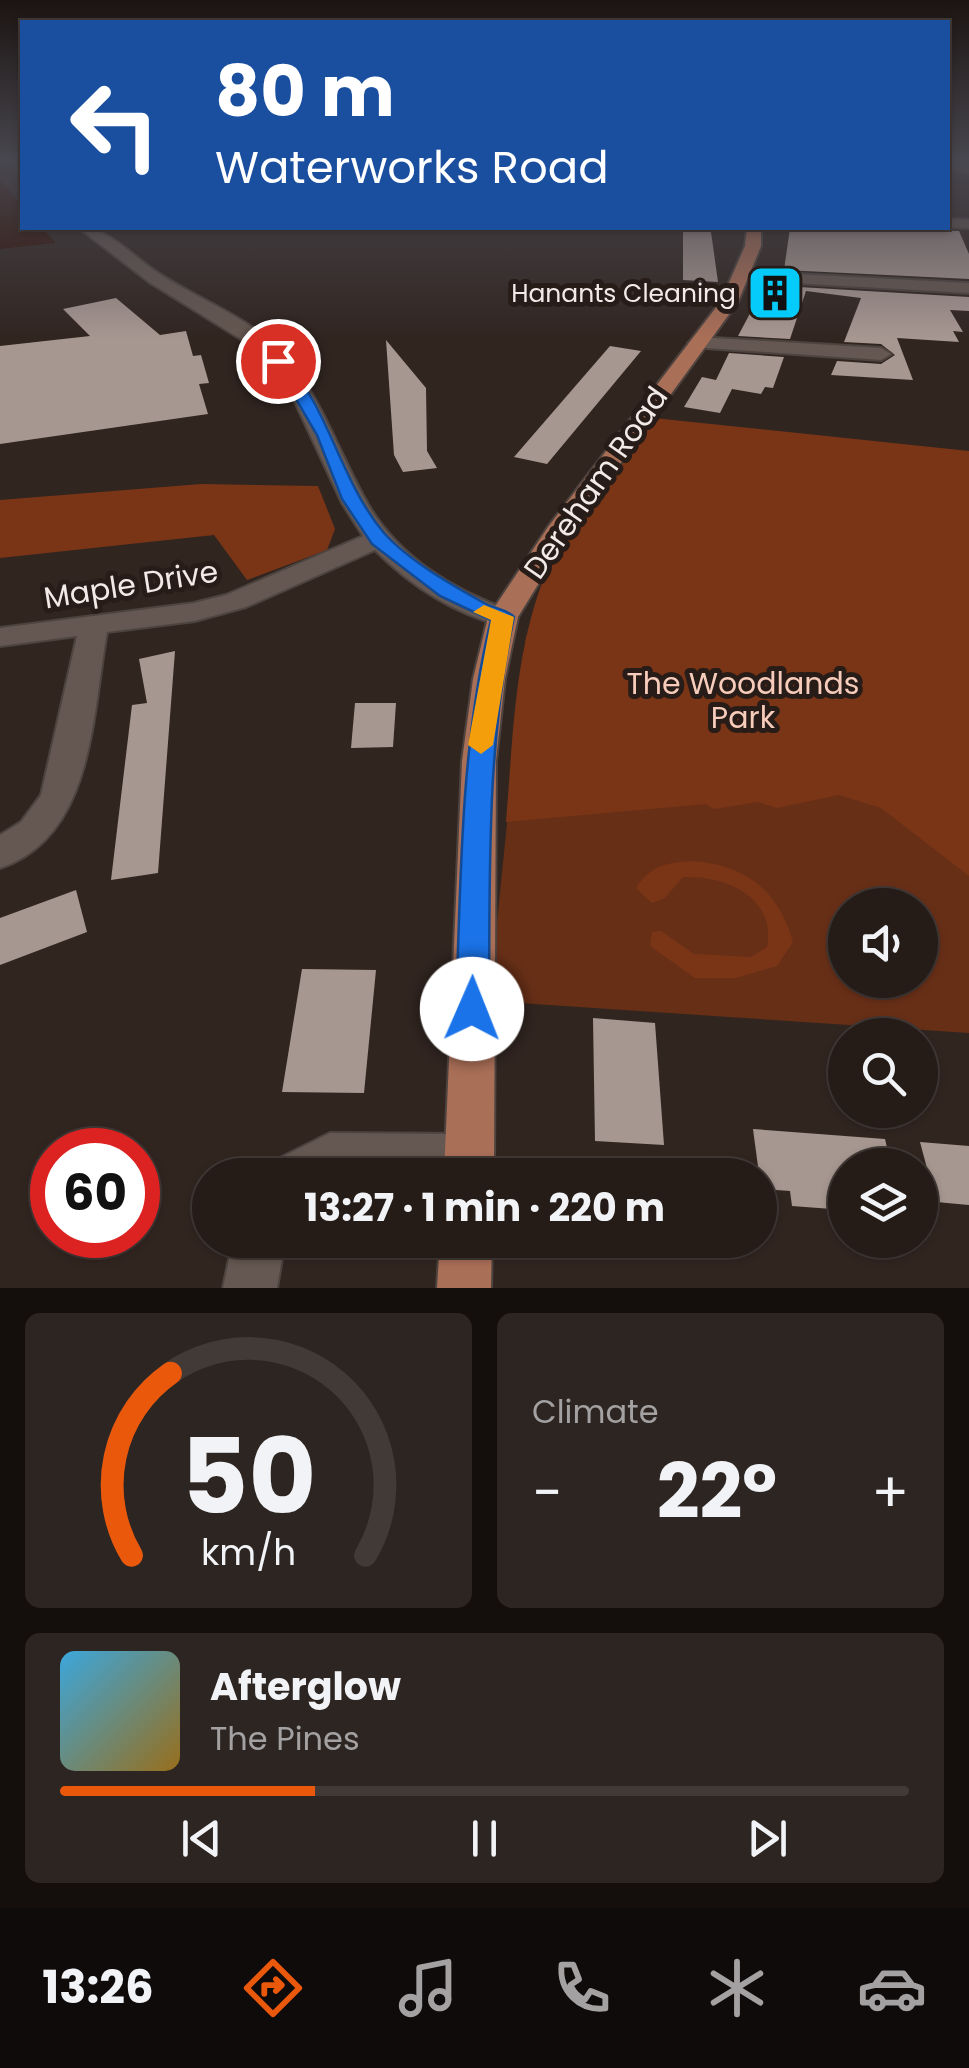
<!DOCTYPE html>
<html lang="en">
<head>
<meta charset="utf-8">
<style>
  :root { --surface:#251c18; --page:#2d2521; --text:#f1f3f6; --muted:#a3a1a2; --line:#423a37; --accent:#ea580c }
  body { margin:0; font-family:Poppins,sans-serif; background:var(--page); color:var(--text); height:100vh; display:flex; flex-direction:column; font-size:38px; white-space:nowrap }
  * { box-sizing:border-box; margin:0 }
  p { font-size:32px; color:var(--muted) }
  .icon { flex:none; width:55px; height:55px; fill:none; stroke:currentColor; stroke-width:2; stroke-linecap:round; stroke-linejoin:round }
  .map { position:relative; height:1288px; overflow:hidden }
  .details { display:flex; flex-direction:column; gap:25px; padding:25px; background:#140f0d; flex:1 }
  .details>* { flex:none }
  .top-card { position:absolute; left:20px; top:20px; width:930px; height:210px; border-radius:0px; box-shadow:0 2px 8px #0004,0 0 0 2px var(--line); background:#1a4fa0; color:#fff; overflow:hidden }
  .fabs { position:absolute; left:828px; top:888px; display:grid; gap:20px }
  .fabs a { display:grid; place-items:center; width:110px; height:110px; border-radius:50%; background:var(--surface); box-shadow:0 2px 8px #0004,0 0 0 2px var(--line); font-size:50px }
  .speed { position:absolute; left:30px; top:1128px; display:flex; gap:20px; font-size:50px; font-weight:700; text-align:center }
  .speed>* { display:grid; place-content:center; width:130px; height:130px; border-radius:50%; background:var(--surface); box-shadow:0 2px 8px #0004,0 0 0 2px var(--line); line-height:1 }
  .speed .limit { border:15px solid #d22; background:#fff; color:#111 }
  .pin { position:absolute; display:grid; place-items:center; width:85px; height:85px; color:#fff; margin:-42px; border:5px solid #fff; border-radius:50%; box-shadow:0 2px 10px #0007 }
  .me { position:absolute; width:110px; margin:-55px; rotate:1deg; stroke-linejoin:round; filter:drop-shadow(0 0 8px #0008) }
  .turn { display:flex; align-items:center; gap:35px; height:210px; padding:0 30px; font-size:45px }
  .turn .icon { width:130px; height:130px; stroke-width:2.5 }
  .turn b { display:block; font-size:70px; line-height:85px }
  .big { font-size:75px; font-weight:700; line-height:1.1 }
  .details .tile { flex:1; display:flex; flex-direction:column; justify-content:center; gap:15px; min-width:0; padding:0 35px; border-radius:15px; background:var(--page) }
  .details .dial { align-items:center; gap:0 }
  .dial svg { height:260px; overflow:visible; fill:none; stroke:var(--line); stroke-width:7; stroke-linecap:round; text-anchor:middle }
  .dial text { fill:var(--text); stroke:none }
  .song { display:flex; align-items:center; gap:30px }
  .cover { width:120px; height:120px; border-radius:15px; background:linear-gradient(135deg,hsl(200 70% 55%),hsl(40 70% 35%)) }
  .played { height:10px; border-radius:5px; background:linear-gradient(90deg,var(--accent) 30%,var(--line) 30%) }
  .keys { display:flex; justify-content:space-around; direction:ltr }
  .heat { display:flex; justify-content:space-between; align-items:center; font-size:55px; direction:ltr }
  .details .tiles { flex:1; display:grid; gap:25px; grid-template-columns:1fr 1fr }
  .tile:last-child { grid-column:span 2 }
  .trip { position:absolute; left:192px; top:1158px; width:585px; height:100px; border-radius:50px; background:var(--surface); box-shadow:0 2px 8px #0004,0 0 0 2px var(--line); font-weight:700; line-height:100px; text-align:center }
  .dock { display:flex; height:160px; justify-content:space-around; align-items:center; background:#0f0b0a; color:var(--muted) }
  .dock .icon { width:70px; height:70px }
  .dock .current { color:var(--accent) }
  .dock b { font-size:45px; color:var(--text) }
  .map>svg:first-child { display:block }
</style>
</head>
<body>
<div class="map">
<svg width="969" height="1288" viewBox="0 0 969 1288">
  <rect width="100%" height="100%" fill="#312520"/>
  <path fill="#682f17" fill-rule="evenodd" d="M969,451V1033L489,1001L526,636ZM845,905H920V980H845Z"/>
  <g fill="#7a3517">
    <path d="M644,417L969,451V876L881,808L839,795L777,808L758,802L714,809L706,804L506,822C513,739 514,651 546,573C568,517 610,466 644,417Z"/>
    <polygon points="201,484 318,486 335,529 327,550 247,580 214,535 0,558 0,500"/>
    <path d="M690,861C744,864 778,889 793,942L777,966L735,978H695L650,946L652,932L661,931L694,954L751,957L767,947C777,897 725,875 683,877L665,898L652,903L636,888C651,866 665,863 690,861Z"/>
  </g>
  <polygon fill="#300d01" points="0,179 22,205 22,228 42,228 56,243 0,249"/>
  <g fill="#a79791">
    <polygon points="790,228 959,231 969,254 969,279 784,270"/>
    <polygon points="683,230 711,232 718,282 683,280"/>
    <polygon points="765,285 969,297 969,311 950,310 963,332 953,331 959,342 897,338 913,380 831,375 837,361 881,364 895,355 881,344 844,342 861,298 806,291 790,339 738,336"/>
    <polygon points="116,298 160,335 186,331 193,356 201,355 209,383 199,384 208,414 0,444 0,346 90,336 63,309"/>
    <polygon points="386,340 426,388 427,451 437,468 403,472 394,455"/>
    <polygon points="610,346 641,351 547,464 514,457"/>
    <polygon points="729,353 784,357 773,388 765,387 761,394 732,389 720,413 684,407 702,377 716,380"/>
    <polygon points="175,651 158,873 111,880 132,705 147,703 139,659"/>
    <polygon points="355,703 396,703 393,747 351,748"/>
    <polygon points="76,890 87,932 0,965 0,918"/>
    <polygon points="302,969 376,970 364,1093 282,1092"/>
    <polygon points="593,1018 655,1023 664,1145 595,1141"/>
    <polygon points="753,1129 885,1139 891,1165 845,1165 845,1210 792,1206 790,1191 761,1189"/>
    <polygon points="920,1142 969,1146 969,1205 936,1202"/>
  </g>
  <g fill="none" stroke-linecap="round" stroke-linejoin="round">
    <g stroke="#4d433f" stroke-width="4">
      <g id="minor">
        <polygon points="8,158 21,158 22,173 18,172"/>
        <polygon points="948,219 969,220 969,228 948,227"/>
        <path d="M79,228C106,226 133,256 155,271C199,301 253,317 288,359C322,401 339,452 365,499C395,555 454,592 513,611L518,617L503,626C453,613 411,586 375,550L246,607L195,621L107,632C92,714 94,837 0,868V835L21,822L41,795L77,636L0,646V628L194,603L226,595L363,536L342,503L294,400L257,349L149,282Z"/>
        <polygon points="736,271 969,283 969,293 742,280 734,275"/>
        <polygon points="698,337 881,348 891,354 881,360 691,347 688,343"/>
        <polygon points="330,1133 470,1134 487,1141 494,1158 487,1175 272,1175 280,1158"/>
        <polygon points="233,1240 285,1240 277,1288 223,1288"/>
      </g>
    </g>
    <g stroke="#4d433f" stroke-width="4">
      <polygon id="tertiary" points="948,160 969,166 969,174 948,168"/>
    </g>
    <g stroke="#4d433f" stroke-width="4">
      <g id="primary">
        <polygon points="747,228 761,228 761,246 738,302 569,534 518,617 505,679 496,761 494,1175 444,1175 462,761 473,679 488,617 548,527 721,301 745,246"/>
        <polygon points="440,1240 492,1240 491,1288 437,1288"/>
      </g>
    </g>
    <use href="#minor" fill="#655751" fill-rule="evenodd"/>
    <use href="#tertiary" fill="#655751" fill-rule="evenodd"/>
    <use href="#primary" fill="#aa6f57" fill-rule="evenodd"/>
  </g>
  <linearGradient id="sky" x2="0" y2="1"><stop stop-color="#1b1412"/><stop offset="0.47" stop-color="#48464e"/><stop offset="1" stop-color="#48464e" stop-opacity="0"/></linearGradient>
  <rect width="969" height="339" fill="url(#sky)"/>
  <path fill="#1a73e8" stroke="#114b97" stroke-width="2.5" d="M272,358H283C330,409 340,481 384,533C409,561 453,586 486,604C496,609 506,609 514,617C486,746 490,877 489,1009L484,1020L472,1024L461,1020L456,1009C461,878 460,748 491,620L440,596L372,544L342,499L317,435Z"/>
  <polygon fill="#f59e0b" points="484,605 514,617 493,745 481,754 468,745 491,620 473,612"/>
  <defs>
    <g id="building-square" transform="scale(2.875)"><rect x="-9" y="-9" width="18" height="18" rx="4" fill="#04cbf9" stroke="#271c17"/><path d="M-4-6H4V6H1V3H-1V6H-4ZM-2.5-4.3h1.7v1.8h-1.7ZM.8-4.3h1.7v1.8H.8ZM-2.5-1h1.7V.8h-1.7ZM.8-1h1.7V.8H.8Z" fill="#111"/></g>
  </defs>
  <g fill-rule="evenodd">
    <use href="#building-square" x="775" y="293"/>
  </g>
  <g text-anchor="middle" stroke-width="10" stroke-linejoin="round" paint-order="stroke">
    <g font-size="25" fill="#f2eae7" stroke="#271c17" text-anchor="end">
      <text x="736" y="302">Hanants Cleaning</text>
    </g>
    <g font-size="30" fill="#f2eae7" stroke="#271c17">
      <text transform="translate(596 483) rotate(-55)" y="10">Dereham Road</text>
      <text transform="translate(131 585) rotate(-9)" y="10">Maple Drive</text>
    </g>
    <g font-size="30" fill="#f7ccbb" stroke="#271c17">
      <text x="743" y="694">The Woodlands<tspan x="743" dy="34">Park</tspan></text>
    </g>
  </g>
</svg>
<div class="fabs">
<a><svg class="icon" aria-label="sound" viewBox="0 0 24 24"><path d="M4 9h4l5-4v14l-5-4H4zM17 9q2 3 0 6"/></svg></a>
<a><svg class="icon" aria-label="search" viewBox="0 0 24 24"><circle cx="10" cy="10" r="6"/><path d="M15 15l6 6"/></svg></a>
<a><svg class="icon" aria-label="layers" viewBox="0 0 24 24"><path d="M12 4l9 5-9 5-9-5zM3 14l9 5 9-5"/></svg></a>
</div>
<div class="speed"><div class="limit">60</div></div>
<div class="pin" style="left:278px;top:361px;background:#d93025"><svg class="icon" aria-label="arrive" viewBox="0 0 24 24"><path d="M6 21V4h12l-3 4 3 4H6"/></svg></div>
<svg class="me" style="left:472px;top:1009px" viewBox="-20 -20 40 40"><circle r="19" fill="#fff"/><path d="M0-13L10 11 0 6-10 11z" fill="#1a73e8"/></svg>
<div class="trip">13:27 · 1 min · 220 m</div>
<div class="top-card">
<div class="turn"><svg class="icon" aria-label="left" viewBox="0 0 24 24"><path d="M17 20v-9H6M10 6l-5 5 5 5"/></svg><div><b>80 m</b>Waterworks Road</div></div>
</div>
</div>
<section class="details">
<div class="tiles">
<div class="tile dial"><svg viewBox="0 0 100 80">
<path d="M14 69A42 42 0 1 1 86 69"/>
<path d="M14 69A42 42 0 0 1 26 13" stroke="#ea580c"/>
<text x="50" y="56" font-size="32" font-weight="700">50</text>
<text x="50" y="72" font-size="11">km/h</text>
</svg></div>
<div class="tile"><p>Climate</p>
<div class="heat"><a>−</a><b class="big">22°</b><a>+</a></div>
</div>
<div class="tile">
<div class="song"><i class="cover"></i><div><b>Afterglow</b><p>The Pines</p></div></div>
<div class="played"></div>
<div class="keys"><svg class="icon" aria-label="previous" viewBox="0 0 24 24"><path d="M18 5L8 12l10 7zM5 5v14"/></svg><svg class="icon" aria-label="pause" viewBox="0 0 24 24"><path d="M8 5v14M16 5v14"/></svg><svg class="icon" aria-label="next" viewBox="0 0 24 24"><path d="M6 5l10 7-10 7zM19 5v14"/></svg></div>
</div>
</div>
</section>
<nav class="dock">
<b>13:26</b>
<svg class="icon current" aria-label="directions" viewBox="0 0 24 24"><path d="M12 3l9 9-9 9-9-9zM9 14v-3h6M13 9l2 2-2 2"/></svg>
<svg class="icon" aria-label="music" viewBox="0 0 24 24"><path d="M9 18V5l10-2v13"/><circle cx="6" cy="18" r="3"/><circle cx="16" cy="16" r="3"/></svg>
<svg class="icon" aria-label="phone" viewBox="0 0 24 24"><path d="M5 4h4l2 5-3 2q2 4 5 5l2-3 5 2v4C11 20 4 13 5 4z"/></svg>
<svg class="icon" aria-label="climate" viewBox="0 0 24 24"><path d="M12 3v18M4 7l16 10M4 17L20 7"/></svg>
<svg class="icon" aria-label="car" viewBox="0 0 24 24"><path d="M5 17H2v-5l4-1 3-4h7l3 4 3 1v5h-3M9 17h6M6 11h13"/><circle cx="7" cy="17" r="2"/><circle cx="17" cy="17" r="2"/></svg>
</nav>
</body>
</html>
